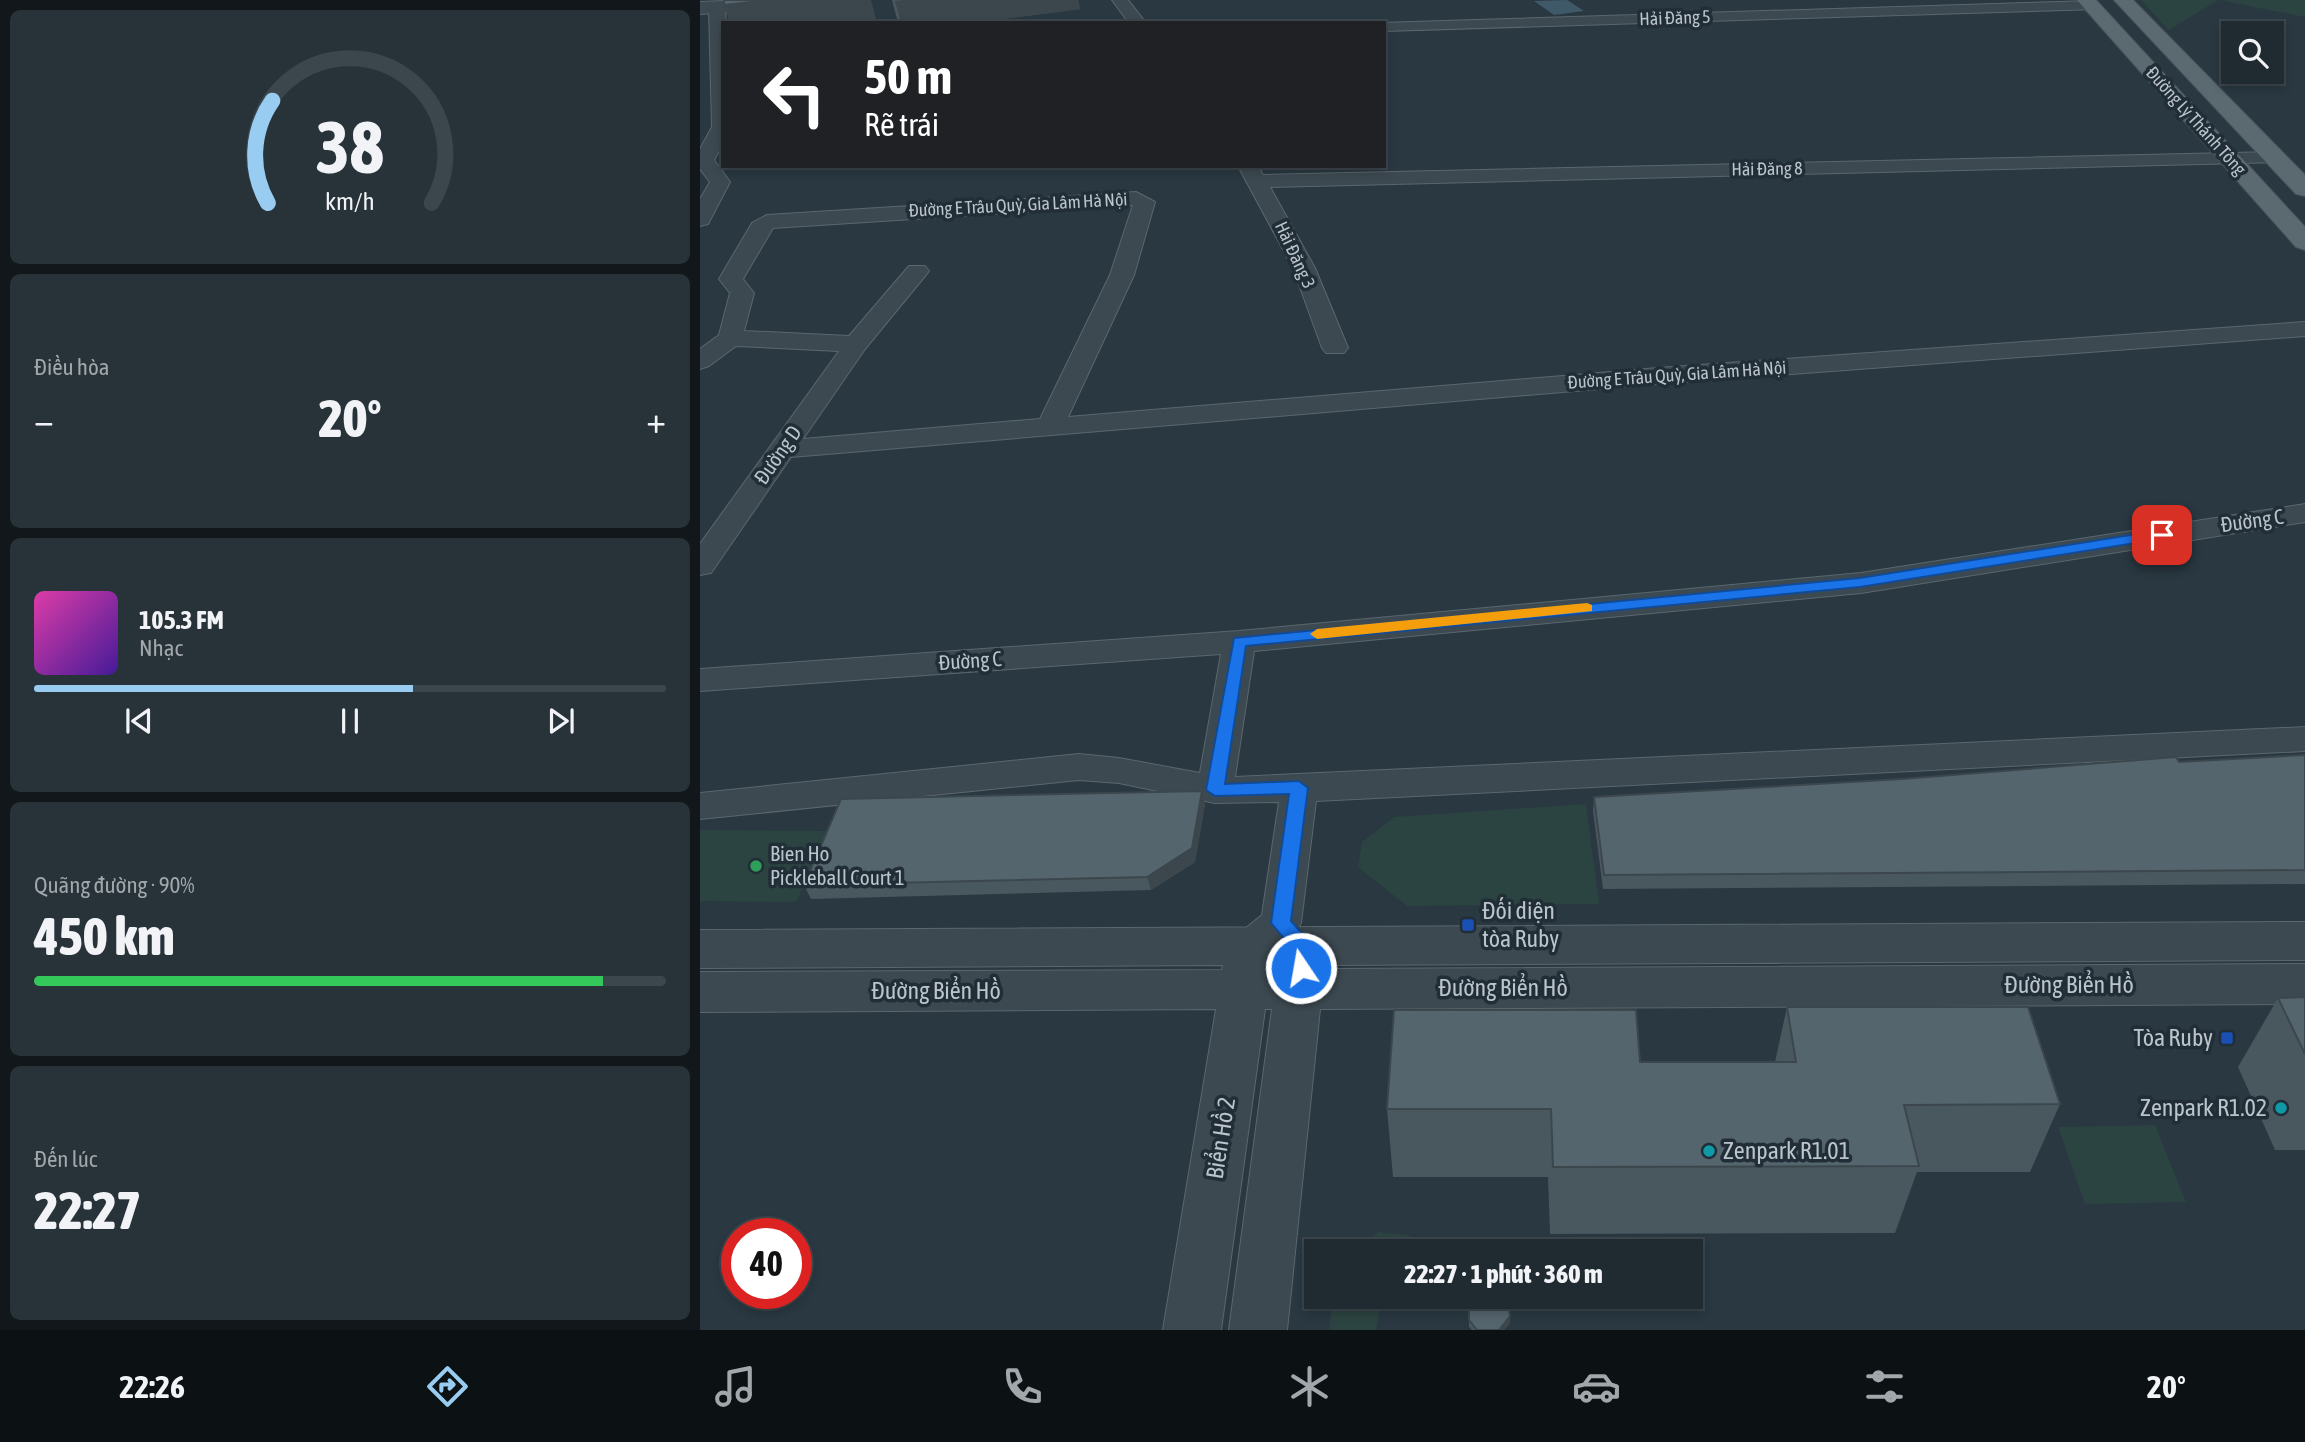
<!DOCTYPE html>
<html lang="vi">
<head>
<meta charset="utf-8">
<style>
  :root { --surface:#1f2a31; --page:#273239; --text:#f1f3f6; --muted:#a1a7ab; --line:#3c464d; --accent:#99ccf1 }
  body { margin:0; font-family:"Asap Condensed",sans-serif; background:var(--page); color:var(--text); height:100vh; display:flex; flex-direction:column; font-size:26px; white-space:nowrap }
  * { box-sizing:border-box; margin:0 }
  p { font-size:23px; color:var(--muted) }
  .icon { flex:none; width:38px; height:38px; fill:none; stroke:currentColor; stroke-width:2; stroke-linecap:round; stroke-linejoin:round }
  .map { position:relative; flex:1; overflow:hidden }
  .panel { display:flex; flex-direction:column; gap:10px; padding:10px; background:#11171b; width:700px }
  .panel>* { flex:none }
  .banner { position:absolute; left:21px; top:21px; width:665px; height:147px; border-radius:0px; box-shadow:0 4px 10px #0003,0 0 0 2px var(--line); background:#202124; color:#fff; overflow:hidden }
  .tools { position:absolute; left:1521px; top:21px; display:grid; gap:14px }
  .tools a { display:grid; place-items:center; width:63px; height:63px; border-radius:0px; background:var(--surface); box-shadow:0 4px 10px #0003,0 0 0 2px var(--line); font-size:35px }
  .speed { position:absolute; left:21px; top:1218px; display:flex; gap:14px; font-size:35px; font-weight:700; text-align:center }
  .speed>* { display:grid; place-content:center; width:91px; height:91px; border-radius:50%; background:var(--surface); box-shadow:0 4px 10px #0003,0 0 0 2px var(--line); line-height:1 }
  .speed .limit { border:10px solid #d22; background:#fff; color:#111 }
  .pin { position:absolute; display:grid; place-items:center; width:60px; height:60px; color:#fff; margin:-30px; border-radius:14px; box-shadow:0 4px 10px #0006 }
  .me { position:absolute; width:77px; margin:-38px; rotate:348deg; stroke-linejoin:round; filter:drop-shadow(0 0 5px #0008) }
  .turn { display:flex; align-items:center; gap:24px; height:147px; padding:0 28px; font-size:32px }
  .turn .icon { width:91px; height:91px; stroke-width:2.5 }
  .turn b { display:block; font-size:49px; line-height:60px }
  .big { font-size:52px; font-weight:800; line-height:1.1 }
  .panel .tile { flex:1; display:flex; flex-direction:column; justify-content:center; gap:10px; min-width:0; padding:0 24px; border-radius:10px; background:var(--page) }
  .panel .dial { align-items:center; gap:0 }
  .dial svg { height:182px; overflow:visible; fill:none; stroke:var(--line); stroke-width:7; stroke-linecap:round; text-anchor:middle }
  .dial text { fill:var(--text); stroke:none }
  .song { display:flex; align-items:center; gap:21px }
  .cover { width:84px; height:84px; border-radius:10px; background:linear-gradient(135deg,hsl(320 70% 55%),hsl(260 70% 35%)) }
  .played { height:7px; border-radius:4px; background:linear-gradient(90deg,var(--accent) 60%,var(--line) 60%) }
  .keys { display:flex; justify-content:space-around; direction:ltr }
  .heat { display:flex; justify-content:space-between; align-items:center; font-size:38px; direction:ltr }
  .charge { height:10px; border-radius:5px; background:linear-gradient(90deg,#34c759 90%,var(--line) 0) }
  .trip { position:absolute; left:604px; top:1239px; width:399px; height:70px; border-radius:0px; background:var(--surface); box-shadow:0 4px 10px #0003,0 0 0 2px var(--line); font-weight:800; line-height:70px; text-align:center }
  .tab-bar { display:flex; height:112px; justify-content:space-around; align-items:center; background:#0c1114; color:var(--muted) }
  .tab-bar .icon { width:49px; height:49px }
  .tab-bar .active { color:var(--accent) }
  .tab-bar b { font-size:32px; color:var(--text) }
  main { display:flex; flex:1; min-height:0 }
  .map>svg:first-child { display:block }
</style>
</head>
<body>
<main>
<section class="panel">
<div class="tile dial"><svg viewBox="0 0 100 80">
<path d="M14 69A42 42 0 1 1 86 69"/>
<path d="M14 69A42 42 0 0 1 16 24" stroke="#99ccf1"/>
<text x="50" y="56" font-size="32" font-weight="700">38</text>
<text x="50" y="72" font-size="11">km/h</text>
</svg></div>
<div class="tile"><p>Điều hòa</p>
<div class="heat"><a>−</a><b class="big">20°</b><a>+</a></div>
</div>
<div class="tile">
<div class="song"><i class="cover"></i><div><b>105.3 FM</b><p>Nhạc</p></div></div>
<div class="played"></div>
<div class="keys"><svg class="icon" aria-label="previous" viewBox="0 0 24 24"><path d="M18 5L8 12l10 7zM5 5v14"/></svg><svg class="icon" aria-label="pause" viewBox="0 0 24 24"><path d="M8 5v14M16 5v14"/></svg><svg class="icon" aria-label="next" viewBox="0 0 24 24"><path d="M6 5l10 7-10 7zM19 5v14"/></svg></div>
</div>
<div class="tile"><p>Quãng đường · 90%</p><b class="big">450 km</b><div class="charge"></div></div>
<div class="tile"><p>Đến lúc</p><b class="big">22:27</b></div>
</section>
<div class="map">
<svg width="1605" height="1330" viewBox="0 0 1605 1330">
  <rect width="100%" height="100%" fill="#293841"/>
  <g fill="#2c4441">
    <polygon points="1441,0 1518,0 1469,30"/>
    <polygon points="1519,0 1605,0 1605,17"/>
    <polygon points="886,804 899,904 707,906 658,867 662,842 694,817"/>
    <polygon points="0,830 130,831 96,902 0,901"/>
    <polygon points="1455,1125 1486,1202 1385,1204 1358,1127"/>
    <polygon points="679,1232 707,1235 727,1243 726,1251 650,1251"/>
    <polygon points="633,1297 682,1297 676,1330 629,1330"/>
  </g>
  <polygon fill="#405969" points="867,0 884,11 854,15 834,1"/>
  <g fill="none" stroke-linecap="round" stroke-linejoin="round">
    <g stroke="#5b676e" stroke-width="2">
      <g id="minor">
        <polygon points="412,0 428,0 446,23 429,23"/>
        <polygon points="1392,1 1400,6 1398,9 684,31 684,23 678,23"/>
        <polygon points="17,3 25,8 26,23 23,23 23,144 14,160 30,182 8,224 0,226 0,199 10,182 0,169 0,149 12,127 9,8"/>
        <polygon points="1575,152 1585,158 1582,162 570,187 615,268 648,348 644,353 626,353 622,348 593,268 538,166 558,166 563,175"/>
        <path d="M436,192L455,202L434,275L368,417L958,368L1605,322V336L958,384L91,457L11,573L0,575V544L139,351L36,346L9,366L0,369V349L19,335L30,293L19,279L52,223L67,215ZM433,205L410,275L340,419L103,439L165,349L225,276L229,271L225,266H209L149,336L44,331L54,293L43,279L73,228Z"/>
        <path d="M1605,504V522L1161,593L554,651L535,777L1605,727V751L616,801L601,923C589,946 561,967 536,958L530,947L536,936L562,915L579,802L515,803L419,783L379,780L0,819V793L379,754L419,758L500,773L521,654L0,691V669L539,631L1161,573Z"/>
      </g>
    </g>
    <g stroke="#5b676e" stroke-width="2">
      <g id="tertiary">
        <polygon points="48,0 29,12 0,14 0,2"/>
        <path d="M1605,922V960L624,965V969L1605,964V1004L620,1009L587,1330H529L572,1009H565L521,1330H463L516,1009L0,1012V972L522,970L523,965L0,968V930ZM571,965H578L577,969H570Z"/>
      </g>
    </g>
    <g stroke="#4a555d" stroke-width="2">
      <g id="primary">
        <polygon points="1377,0 1396,0 1605,227 1605,250 1596,247"/>
        <polygon points="1414,0 1433,0 1605,175 1605,196 1596,194"/>
      </g>
    </g>
    <use href="#minor" fill="#3d4951" fill-rule="evenodd"/>
    <use href="#tertiary" fill="#3d4951" fill-rule="evenodd"/>
    <use href="#primary" fill="#5b6971" fill-rule="evenodd"/>
  </g>
  <g fill="#49575f">
    <polygon points="192,0 378,0 380,9 302,19 303,23 198,23"/>
    <polygon points="1605,755 1605,884 903,889 893,811 894,797"/>
    <polygon points="505,804 495,862 451,890 111,899 104,885"/>
    <polygon points="1605,997 1605,1150 1575,1150 1538,1067 1578,998"/>
    <polygon points="1087,1007 1360,1104 1330,1172 1217,1172 1195,1233 850,1234 848,1177 693,1177 687,1109 940,1062 1075,1062"/>
    <polygon points="769,1307 810,1323 804,1330 772,1330 769,1327"/>
  </g>
  <g fill="#3c474d">
    <polygon points="70,0 171,0 177,23 30,23 24,5"/>
    <polygon points="203,0 378,0 380,9 302,19 303,23 201,23 195,1"/>
    <polygon points="502,791 505,804 495,862 451,890 447,877"/>
    <polygon points="810,1316 810,1323 804,1330 799,1330"/>
  </g>
  <g fill="#55656e" stroke="#3c474d" stroke-width="2">
    <polygon points="24,0 70,0 24,5"/>
    <polygon points="123,0 141,0 123,2"/>
    <polygon points="1605,755 1605,870 904,875 894,797 1202,779 1476,757 1479,762"/>
    <polygon points="502,791 492,848 447,877 104,885 141,799"/>
    <polygon points="1605,997 1605,1054 1578,998"/>
    <polygon points="1087,1007 1328,1007 1360,1104 1204,1105 1219,1166 853,1167 851,1109 687,1109 694,1010 936,1010 940,1062 1096,1062"/>
    <polygon points="776,1297 798,1297 808,1302 810,1316 799,1330 777,1330 769,1320 769,1307"/>
  </g>
  <polygon fill="#1a73e8" stroke="#114b97" stroke-width="2" points="1462,530 1467,532 1467,538 1160,587 546,646 525,784 599,781 608,788 591,921 613,946 608,973 594,973 591,968 593,949 571,923 589,794 515,796 506,790 534,638 1160,578"/>
  <polygon fill="#f59e0b" points="887,603 892,605 892,611 617,639 610,634 617,629"/>
  <circle fill="#2e9e5b" stroke="#222e37" stroke-width="2.5" cx="56" cy="866" r="7"/>
  <g fill="#1a4fb4" stroke="#222e37" stroke-width="2.5">
    <rect x="761" y="918" width="14" height="14" rx="3.5"/>
    <rect x="1520" y="1031" width="14" height="14" rx="3.5"/>
  </g>
  <g fill="#0f9aa8" stroke="#222e37" stroke-width="2.5">
    <circle cx="1581" cy="1108" r="7"/>
    <circle cx="1009" cy="1151" r="7"/>
  </g>
  <g text-anchor="middle" stroke-width="7" stroke-linejoin="round" paint-order="stroke">
    <g font-size="18" fill="#bac4cb" stroke="#222e37">
      <text transform="translate(975 18) rotate(-2)" y="6">Hải Đăng 5</text>
      <text transform="translate(1496 121) rotate(48)" y="6">Đường Lý Thánh Tông</text>
      <text transform="translate(1067 169) rotate(-1)" y="6">Hải Đăng 8</text>
      <text transform="translate(318 205) rotate(-3)" y="6">Đường E Trâu Quỳ, Gia Lâm Hà Nội</text>
      <text transform="translate(595 255) rotate(65)" y="6">Hải Đăng 3</text>
      <text transform="translate(977 375) rotate(-4)" y="6">Đường E Trâu Quỳ, Gia Lâm Hà Nội</text>
    </g>
    <g font-size="21" fill="#bac4cb" stroke="#222e37">
      <text transform="translate(78 455) rotate(-55)" y="7">Đường D</text>
      <text transform="translate(1552 521) rotate(-8)" y="7">Đường C</text>
      <text transform="translate(270 661) rotate(-4)" y="7">Đường C</text>
    </g>
    <g font-size="21" fill="#bac4cb" stroke="#222e37" text-anchor="start">
      <text x="70" y="861">Bien Ho<tspan x="70" dy="24">Pickleball Court 1</tspan></text>
    </g>
    <g font-size="24" fill="#bac4cb" stroke="#222e37" text-anchor="start">
      <text x="782" y="919">Đối diện<tspan x="782" dy="28">tòa Ruby</tspan></text>
      <text x="1513" y="1046" text-anchor="end">Tòa Ruby</text>
      <text x="1567" y="1116" text-anchor="end">Zenpark R1.02</text>
      <text x="1023" y="1159">Zenpark R1.01</text>
    </g>
    <g font-size="24" fill="#bac4cb" stroke="#222e37">
      <text x="1369" y="993">Đường Biển Hồ</text>
      <text x="803" y="996">Đường Biển Hồ</text>
      <text x="236" y="999">Đường Biển Hồ</text>
      <text transform="translate(521 1138) rotate(-81)" y="8">Biển Hồ 2</text>
    </g>
  </g>
</svg>
<div class="tools">
<a><svg class="icon" aria-label="search" viewBox="0 0 24 24"><circle cx="10" cy="10" r="6"/><path d="M15 15l6 6"/></svg></a>
</div>
<div class="speed"><div class="limit">40</div></div>
<div class="pin" style="left:1462px;top:535px;background:#d93025"><svg class="icon" aria-label="arrive" viewBox="0 0 24 24"><path d="M6 21V4h12l-3 4 3 4H6"/></svg></div>
<svg class="me" style="left:601px;top:968px" viewBox="-20 -20 40 40"><circle r="17" fill="#1a73e8" stroke="#fff" stroke-width="3"/><path d="M0-11L8 9 0 5-8 9z" fill="#fff"/></svg>
<div class="trip">22:27 · 1 phút · 360 m</div>
<div class="banner">
<div class="turn"><svg class="icon" aria-label="left" viewBox="0 0 24 24"><path d="M17 20v-9H6M10 6l-5 5 5 5"/></svg><div><b>50 m</b>Rẽ trái</div></div>
</div>
</div>
</main>
<nav class="tab-bar">
<b>22:26</b>
<svg class="icon active" aria-label="directions" viewBox="0 0 24 24"><path d="M12 3l9 9-9 9-9-9zM9 14v-3h6M13 9l2 2-2 2"/></svg>
<svg class="icon" aria-label="music" viewBox="0 0 24 24"><path d="M9 18V5l10-2v13"/><circle cx="6" cy="18" r="3"/><circle cx="16" cy="16" r="3"/></svg>
<svg class="icon" aria-label="phone" viewBox="0 0 24 24"><path d="M5 4h4l2 5-3 2q2 4 5 5l2-3 5 2v4C11 20 4 13 5 4z"/></svg>
<svg class="icon" aria-label="climate" viewBox="0 0 24 24"><path d="M12 3v18M4 7l16 10M4 17L20 7"/></svg>
<svg class="icon" aria-label="car" viewBox="0 0 24 24"><path d="M5 17H2v-5l4-1 3-4h7l3 4 3 1v5h-3M9 17h6M6 11h13"/><circle cx="7" cy="17" r="2"/><circle cx="17" cy="17" r="2"/></svg>
<svg class="icon" aria-label="filters" viewBox="0 0 24 24"><path d="M4 7h16M4 17h16"/><circle cx="9" cy="7" r="2"/><circle cx="15" cy="17" r="2"/></svg>
<b>20°</b>
</nav>
</body>
</html>
